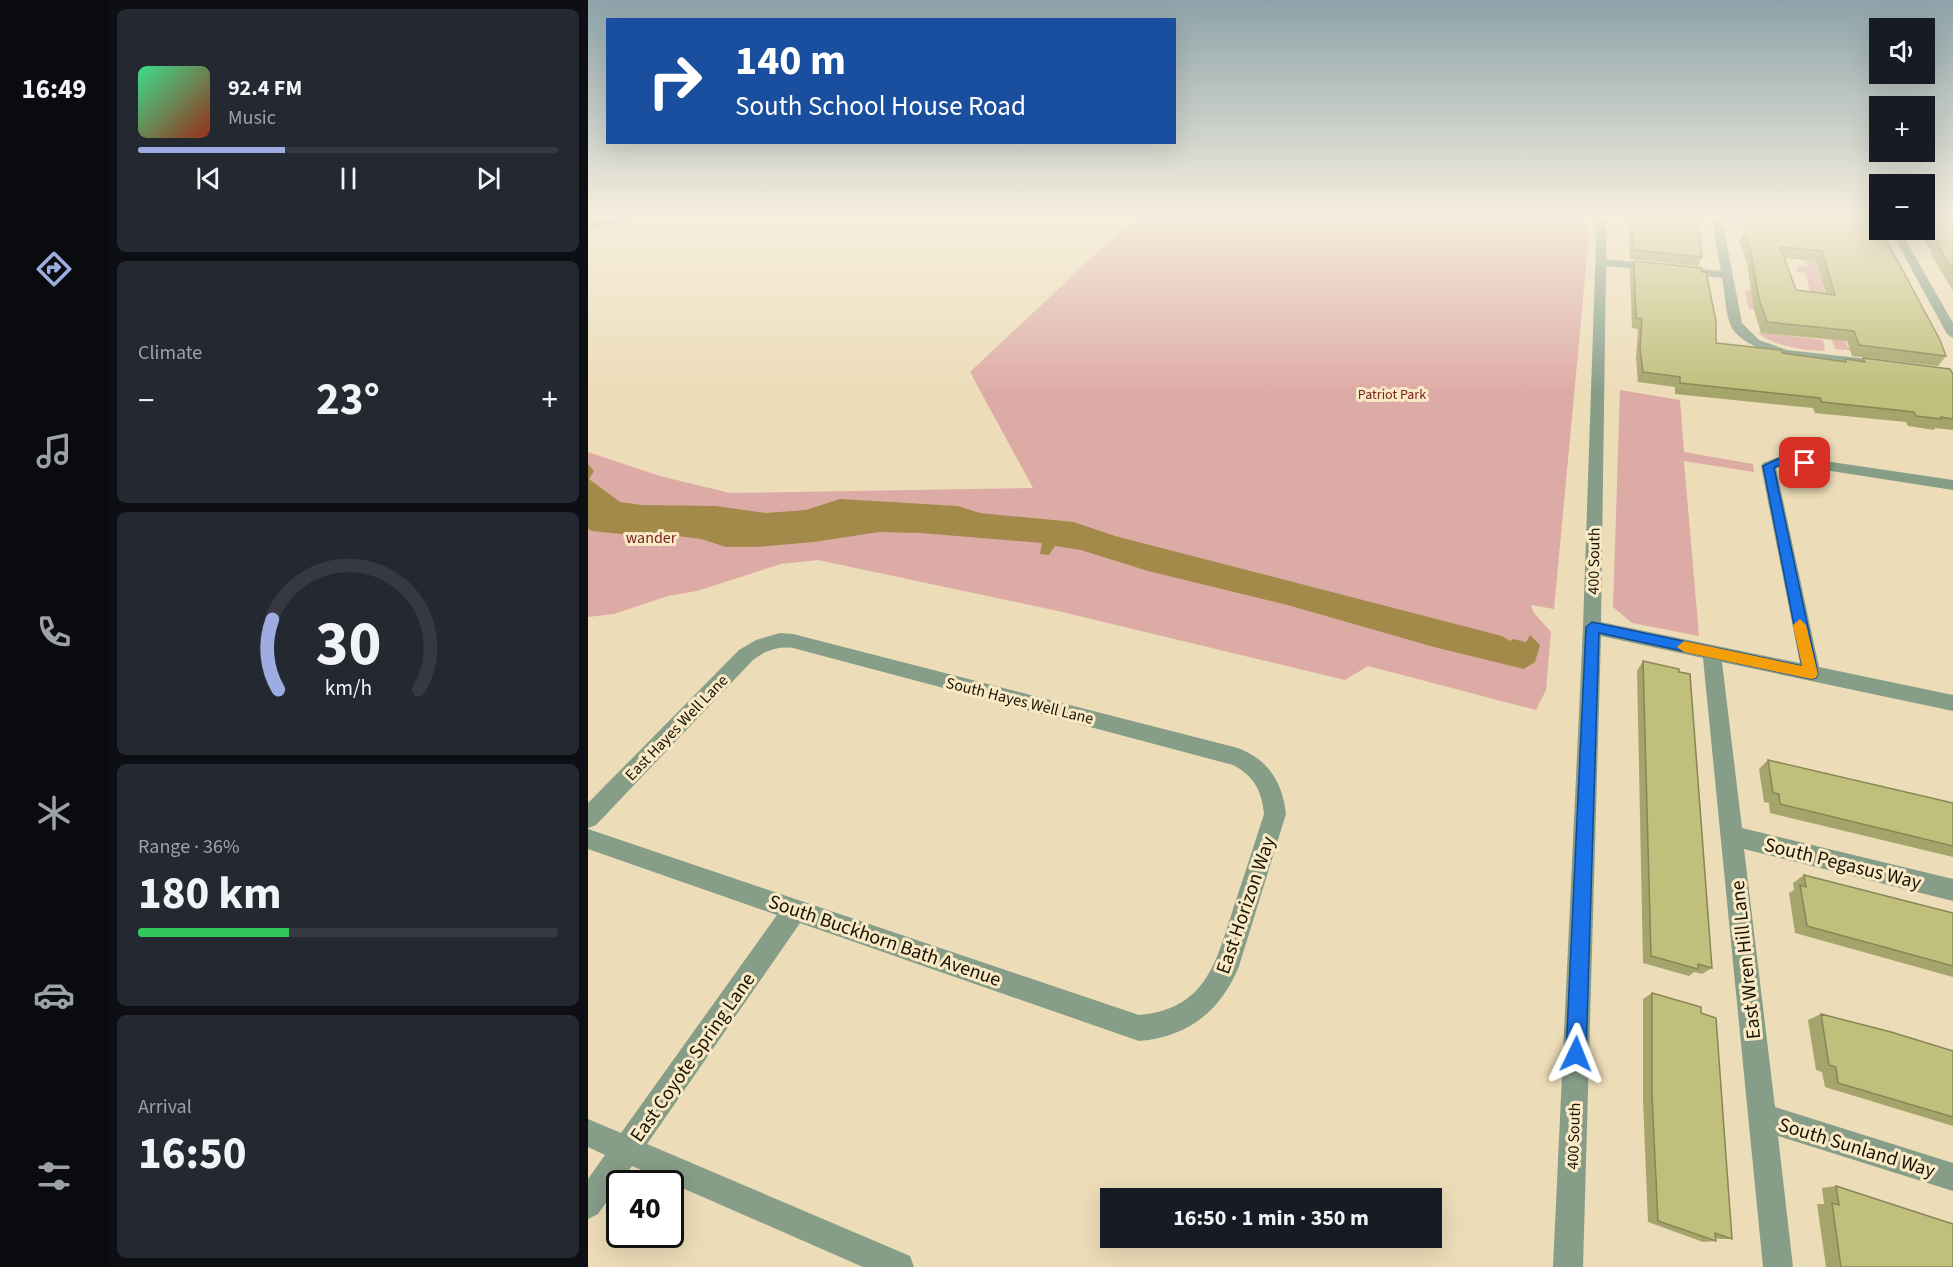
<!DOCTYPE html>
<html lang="en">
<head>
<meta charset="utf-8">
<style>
  :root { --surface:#171b24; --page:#242831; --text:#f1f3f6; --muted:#9ea1a6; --line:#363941; --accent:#9dade1 }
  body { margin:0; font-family:"Source Sans 3",sans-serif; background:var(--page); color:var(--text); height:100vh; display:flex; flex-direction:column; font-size:22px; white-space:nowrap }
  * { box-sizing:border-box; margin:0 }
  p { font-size:20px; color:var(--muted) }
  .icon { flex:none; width:33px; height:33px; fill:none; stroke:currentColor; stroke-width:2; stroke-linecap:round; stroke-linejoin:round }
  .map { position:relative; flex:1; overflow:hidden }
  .sheet { display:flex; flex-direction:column; gap:9px; padding:9px; background:#0d0f14; width:480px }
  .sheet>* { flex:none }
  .top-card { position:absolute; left:18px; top:18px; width:570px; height:126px; border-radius:0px; box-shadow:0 6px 24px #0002; background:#1a4fa0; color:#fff; overflow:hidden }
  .buttons { position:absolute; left:1281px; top:18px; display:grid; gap:12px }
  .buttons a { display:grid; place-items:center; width:66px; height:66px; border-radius:0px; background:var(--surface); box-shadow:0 6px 24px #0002; font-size:30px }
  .speed { position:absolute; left:18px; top:1170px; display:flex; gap:12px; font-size:30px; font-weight:700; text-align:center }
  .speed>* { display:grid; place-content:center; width:78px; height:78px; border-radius:50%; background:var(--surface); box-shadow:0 6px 24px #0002; line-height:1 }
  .speed .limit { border:3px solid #111; border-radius:9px; background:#fff; color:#111 }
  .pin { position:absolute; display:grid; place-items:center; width:51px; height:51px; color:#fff; margin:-26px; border-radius:12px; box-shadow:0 3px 9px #0006 }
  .me { position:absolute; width:66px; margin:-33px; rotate:2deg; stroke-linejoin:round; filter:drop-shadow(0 0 4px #0008) }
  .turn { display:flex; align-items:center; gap:21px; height:126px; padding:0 30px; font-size:27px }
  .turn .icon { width:78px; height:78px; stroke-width:2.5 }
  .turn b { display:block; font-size:42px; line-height:51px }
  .big { font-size:45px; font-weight:700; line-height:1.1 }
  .sheet .card { flex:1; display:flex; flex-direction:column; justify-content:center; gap:9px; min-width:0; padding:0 21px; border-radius:9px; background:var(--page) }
  .sheet .dial { align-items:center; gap:0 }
  .dial svg { height:156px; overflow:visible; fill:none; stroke:var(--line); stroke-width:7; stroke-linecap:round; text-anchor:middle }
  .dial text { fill:var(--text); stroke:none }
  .song { display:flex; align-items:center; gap:18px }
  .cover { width:72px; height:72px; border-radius:9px; background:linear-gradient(135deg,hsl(150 70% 55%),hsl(10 70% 35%)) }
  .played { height:6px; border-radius:3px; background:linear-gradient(90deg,var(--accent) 35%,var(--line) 35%) }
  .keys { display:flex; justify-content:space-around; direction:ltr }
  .heat { display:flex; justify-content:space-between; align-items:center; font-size:33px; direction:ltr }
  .charge { height:9px; border-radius:4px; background:linear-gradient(90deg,#34c759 36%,var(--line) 0) }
  .trip { position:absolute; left:512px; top:1188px; width:342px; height:60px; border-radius:0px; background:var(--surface); box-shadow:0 6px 24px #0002; font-weight:700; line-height:60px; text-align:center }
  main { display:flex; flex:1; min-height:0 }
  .tabs { display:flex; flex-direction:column; width:108px; justify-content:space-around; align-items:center; background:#090b0e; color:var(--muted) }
  .tabs .icon { width:42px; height:42px }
  .tabs .current { color:var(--accent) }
  .tabs b { font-size:27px; color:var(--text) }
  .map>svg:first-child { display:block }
</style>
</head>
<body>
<main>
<nav class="tabs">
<b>16:49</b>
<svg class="icon current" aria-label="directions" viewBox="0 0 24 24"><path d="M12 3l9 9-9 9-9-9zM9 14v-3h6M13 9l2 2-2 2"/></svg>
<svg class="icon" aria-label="music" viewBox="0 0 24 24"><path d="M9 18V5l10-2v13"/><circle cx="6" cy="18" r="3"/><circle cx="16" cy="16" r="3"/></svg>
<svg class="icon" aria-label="phone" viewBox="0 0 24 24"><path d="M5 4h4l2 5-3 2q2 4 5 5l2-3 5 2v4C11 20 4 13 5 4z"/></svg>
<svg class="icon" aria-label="climate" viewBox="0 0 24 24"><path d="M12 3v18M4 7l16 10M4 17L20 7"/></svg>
<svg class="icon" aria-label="car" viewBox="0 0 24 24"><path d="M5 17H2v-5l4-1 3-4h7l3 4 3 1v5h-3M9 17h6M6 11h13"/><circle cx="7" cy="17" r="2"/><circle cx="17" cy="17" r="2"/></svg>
<svg class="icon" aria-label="filters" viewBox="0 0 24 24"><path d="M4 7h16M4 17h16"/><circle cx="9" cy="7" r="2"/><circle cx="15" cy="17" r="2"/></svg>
</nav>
<section class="sheet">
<div class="card">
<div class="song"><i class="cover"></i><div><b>92.4 FM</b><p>Music</p></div></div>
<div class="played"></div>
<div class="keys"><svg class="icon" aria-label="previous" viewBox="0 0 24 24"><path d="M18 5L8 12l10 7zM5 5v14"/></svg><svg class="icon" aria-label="pause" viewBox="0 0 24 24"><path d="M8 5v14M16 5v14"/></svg><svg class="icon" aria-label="next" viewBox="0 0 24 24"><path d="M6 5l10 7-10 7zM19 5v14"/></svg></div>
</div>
<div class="card"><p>Climate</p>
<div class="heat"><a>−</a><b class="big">23°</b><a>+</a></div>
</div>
<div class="card dial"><svg viewBox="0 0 100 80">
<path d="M14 69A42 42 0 1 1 86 69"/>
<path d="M14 69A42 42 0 0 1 11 33" stroke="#9dade1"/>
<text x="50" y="56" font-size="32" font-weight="700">30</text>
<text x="50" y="72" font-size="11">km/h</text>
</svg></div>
<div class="card"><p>Range · 36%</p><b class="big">180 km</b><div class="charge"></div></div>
<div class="card"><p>Arrival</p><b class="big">16:50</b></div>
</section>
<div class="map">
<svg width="1365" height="1267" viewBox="0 0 1365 1267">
  <rect width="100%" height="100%" fill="#ecdcb8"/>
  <g fill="#ddaba5">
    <polygon points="550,214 1003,214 966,609 943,605 946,613 963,632 958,690 948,710 780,666 757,680 470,611 230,560 193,564 109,591 80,596 26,614 0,617 0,452 72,476 142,493 445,488 382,372"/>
    <polygon points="1138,214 1146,214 1148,219 1196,224 1227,258 1235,280 1258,288 1235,287 1260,348 1294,353 1247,349 1235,316 1164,297 1166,309 1161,309 1157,292 1160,290 1224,298 1217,273 1209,272 1209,266 1219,267 1209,240 1178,229 1149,227 1150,235 1143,234"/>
    <path d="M1169,332L1235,340L1237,351C1215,350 1186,347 1169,332Z"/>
    <polygon points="1032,390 1092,400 1096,452 1165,464 1166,472 1096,461 1111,636 1044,623 1025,607"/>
  </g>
  <polygon fill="#a48a4a" points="0,464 6,471 1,479 32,502 54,505 128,506 177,513 218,510 252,499 370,506 392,513 486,522 527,536 914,636 922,641 925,639 938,642 942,635 952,645 947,662 936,669 846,647 703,606 560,571 493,550 467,546 461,555 452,554 454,543 332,533 291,532 226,542 168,547 138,547 113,539 74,534 42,535 4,531 0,529"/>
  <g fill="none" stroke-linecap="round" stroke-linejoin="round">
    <g fill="#869d88" fill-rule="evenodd">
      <polygon points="49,214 69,214 0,230 0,224"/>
      <path d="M1009,214H1019L1018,259L1133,271L1123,214H1133L1154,323L1171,340L1199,350L1279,359L1285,363L1279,367C1245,363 1157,360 1142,324C1137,310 1137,292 1134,278L1018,266L1013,622L1212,663L1173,466L1175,463L1196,455L1365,480V490L1198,464L1188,468L1231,667L1365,695V711L1134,662L1154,828L1365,879V901L1156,849L1187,1107L1365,1163V1191L1190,1136L1205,1267H1175L1115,658L1013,636L995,1267H965L995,627Z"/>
      <polygon points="1302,230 1312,230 1365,323 1365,338 1359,334"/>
      <path d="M192,633L205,634L650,748C680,759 695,783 698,814L651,966C633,1011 600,1037 551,1041L212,923L59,1144L322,1256L326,1267H275L44,1166L10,1214L0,1219V1179L17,1155L0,1147V1119L33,1133L189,915L0,849V829L551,1015C619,1009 628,962 646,906C656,876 666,845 676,814C674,791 666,776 645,765L205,648C189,646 177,651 165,660L8,825L0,828V803L151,650L168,640Z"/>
    </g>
  </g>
  <g fill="#a5a46a" fill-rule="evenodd">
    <polygon points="1040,214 1109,214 1114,257 1110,266 1042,259"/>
    <polygon points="1145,214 1150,214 1146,221"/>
    <path d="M1285,214L1358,356L1350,366L1264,356L1259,341L1173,333L1166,310L1159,263L1151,241L1156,231ZM1196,258L1228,261L1238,293L1208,290Z"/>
    <polygon points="1336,214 1365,214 1365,291 1343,254 1344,252 1329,230 1336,230"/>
    <polygon points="1046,261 1114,272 1128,343 1256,362 1258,359 1273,362 1275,358 1365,374 1365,430 1347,428 1346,430 1320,426 1318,422 1227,413 1225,408 1087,394 1087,387 1050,382 1048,358 1050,329 1044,328 1042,271"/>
    <polygon points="1055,661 1124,968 1114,974 1106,972 1101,976 1055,963 1049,671"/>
    <polygon points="1180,760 1365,803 1365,857 1182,813 1181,803 1176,802 1171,769"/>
    <polygon points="1216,875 1365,913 1365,977 1207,933 1201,893 1206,890 1205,883"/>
    <polygon points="1064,993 1144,1239 1132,1239 1127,1238 1128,1241 1115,1242 1060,1222 1055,1100 1055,999"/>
    <polygon points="1233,1014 1365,1051 1365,1126 1237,1087 1234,1072 1228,1070 1220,1020"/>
    <polygon points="1248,1186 1365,1267 1238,1267 1229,1204 1236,1204 1234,1188"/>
  </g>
  <g fill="#c0bf7b" stroke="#868656" stroke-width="1.5" fill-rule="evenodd">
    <polygon points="1044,214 1109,214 1114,257 1045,250"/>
    <path d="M1170,214H1285L1292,226V230H1293L1352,340L1358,356L1271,345L1266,331L1179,322L1171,299L1163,253L1156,231ZM1192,247L1234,251L1247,295L1208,290Z"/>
    <polygon points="1336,214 1365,214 1365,270 1349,244 1352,245 1336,222"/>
    <polygon points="1046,261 1114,268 1114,272 1118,272 1128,321 1128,343 1193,350 1194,353 1258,362 1258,359 1277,362 1275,358 1362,369 1365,374 1365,419 1353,417 1354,419 1328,416 1326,412 1234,402 1232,398 1092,383 1092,377 1055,372 1052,348 1054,319 1048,318"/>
    <polygon points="1055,661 1091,669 1091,672 1102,674 1124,968 1110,964 1110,969 1063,956"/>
    <polygon points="1180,760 1365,803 1365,846 1192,804 1191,794 1185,793"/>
    <polygon points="1216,875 1365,913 1365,966 1219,926 1212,885 1218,887"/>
    <polygon points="1064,993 1113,1007 1113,1013 1128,1018 1144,1239 1127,1233 1128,1241 1070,1221 1064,1096"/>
    <polygon points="1233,1014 1303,1032 1365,1051 1365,1117 1250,1083 1248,1067 1241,1065"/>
    <polygon points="1248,1186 1365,1224 1365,1267 1253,1267 1244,1203 1251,1205"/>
  </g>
  <linearGradient id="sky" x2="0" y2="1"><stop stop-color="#8da3a9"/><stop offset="0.55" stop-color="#f6efdf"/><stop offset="1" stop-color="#f6efdf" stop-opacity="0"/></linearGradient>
  <rect width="1365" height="392" fill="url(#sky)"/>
  <polygon fill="#1a73e8" stroke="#114b97" stroke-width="1.5" points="1196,456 1217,459 1222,463 1217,466 1197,463 1186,468 1230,674 1228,678 1223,679 1011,633 998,1054 995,1061 988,1064 981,1061 978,1054 998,627 1004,622 1214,666 1175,466"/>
  <polygon fill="#f59e0b" points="1212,619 1218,625 1230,674 1228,678 1223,679 1096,652 1089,647 1096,641 1214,666 1205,625"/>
  <g text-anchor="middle" stroke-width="6" stroke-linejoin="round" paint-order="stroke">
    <g font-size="14" fill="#7a2520" stroke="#f9e9c5">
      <text x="804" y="399">Patriot Park</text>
    </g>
    <g font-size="16" fill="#7a2520" stroke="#f9e9c5">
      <text x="63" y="543">wander</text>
    </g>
    <g font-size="16" fill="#191407" stroke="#f9e9c5">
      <text transform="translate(1005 561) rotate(-89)" y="6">400 South</text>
      <text transform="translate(432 700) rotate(14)" y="6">South Hayes Well Lane</text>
      <text transform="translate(88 727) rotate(-46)" y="6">East Hayes Well Lane</text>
      <text transform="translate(985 1136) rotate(-88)" y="6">400 South</text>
    </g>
    <g font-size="20" fill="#191407" stroke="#f9e9c5">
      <text transform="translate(1255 863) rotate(14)" y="7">South Pegasus Way</text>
      <text transform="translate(657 905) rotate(-71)" y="7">East Horizon Way</text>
      <text transform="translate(297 940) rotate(19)" y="7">South Buckhorn Bath Avenue</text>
      <text transform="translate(1157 960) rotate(-96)" y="7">East Wren Hill Lane</text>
      <text transform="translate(104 1057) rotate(-55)" y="7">East Coyote Spring Lane</text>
      <text transform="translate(1269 1147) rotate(17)" y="7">South Sunland Way</text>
    </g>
  </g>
</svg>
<div class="buttons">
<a><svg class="icon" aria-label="sound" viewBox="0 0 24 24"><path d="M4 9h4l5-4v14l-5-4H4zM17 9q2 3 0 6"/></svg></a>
<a>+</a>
<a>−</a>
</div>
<div class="speed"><div class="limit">40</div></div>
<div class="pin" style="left:1217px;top:463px;background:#d93025"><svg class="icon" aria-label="arrive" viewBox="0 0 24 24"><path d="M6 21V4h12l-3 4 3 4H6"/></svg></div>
<svg class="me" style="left:988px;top:1054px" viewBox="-20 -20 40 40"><path d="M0-17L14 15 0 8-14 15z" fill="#1a73e8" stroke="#fff" stroke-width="4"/></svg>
<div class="trip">16:50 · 1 min · 350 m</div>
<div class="top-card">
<div class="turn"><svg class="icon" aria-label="right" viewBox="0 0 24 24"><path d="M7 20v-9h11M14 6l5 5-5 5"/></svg><div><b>140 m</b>South School House Road</div></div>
</div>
</div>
</main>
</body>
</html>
